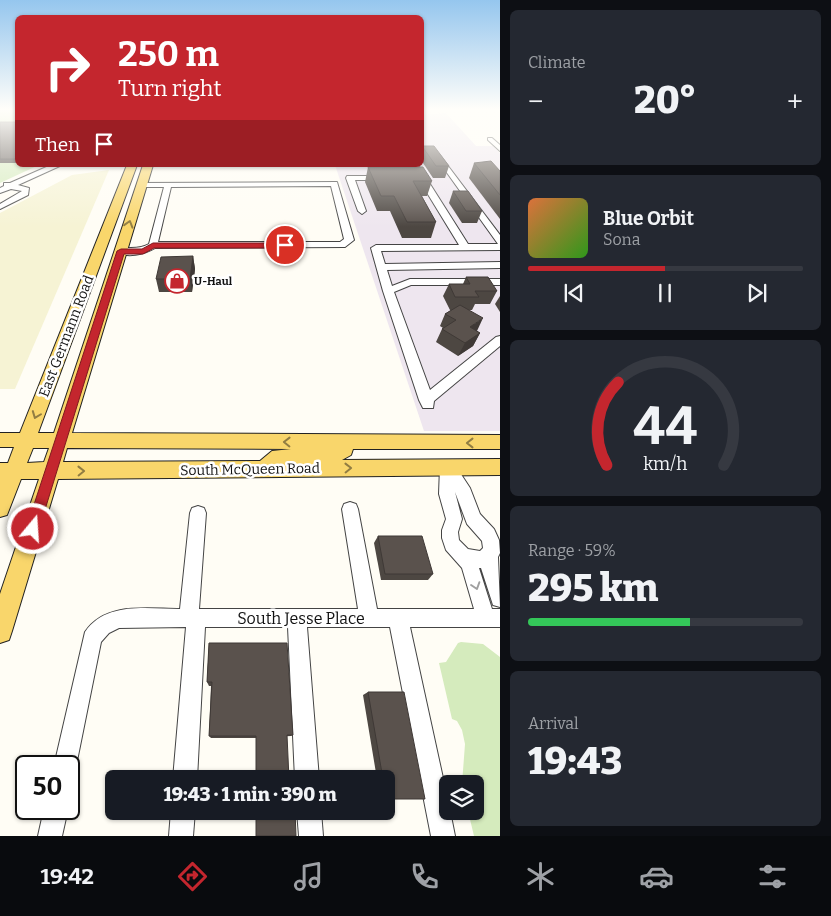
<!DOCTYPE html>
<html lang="en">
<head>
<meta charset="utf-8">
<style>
  :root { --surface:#171b24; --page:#242831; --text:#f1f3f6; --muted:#9ea1a6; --line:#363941; --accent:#c4262e }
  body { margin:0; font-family:Bitter,serif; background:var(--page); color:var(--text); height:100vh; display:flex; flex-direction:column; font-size:19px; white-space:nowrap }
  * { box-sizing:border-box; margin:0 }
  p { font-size:16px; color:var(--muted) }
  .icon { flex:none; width:28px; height:28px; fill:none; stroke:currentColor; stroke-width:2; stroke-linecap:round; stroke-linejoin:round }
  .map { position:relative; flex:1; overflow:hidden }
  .side { display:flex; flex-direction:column; gap:10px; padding:10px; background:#0d0f14; width:331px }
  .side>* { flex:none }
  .top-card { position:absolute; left:15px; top:15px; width:409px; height:152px; border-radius:8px; box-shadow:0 1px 4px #0004; background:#c4262e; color:#fff; overflow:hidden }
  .buttons { position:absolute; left:439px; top:775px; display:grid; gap:10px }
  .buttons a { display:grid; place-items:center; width:45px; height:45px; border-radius:8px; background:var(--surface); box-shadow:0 1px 4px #0004; font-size:25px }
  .speed { position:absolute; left:15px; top:755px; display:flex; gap:10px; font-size:25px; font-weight:700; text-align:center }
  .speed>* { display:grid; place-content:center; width:65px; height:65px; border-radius:50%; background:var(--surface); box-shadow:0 1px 4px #0004; line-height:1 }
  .speed .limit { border:2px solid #111; border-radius:8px; background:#fff; color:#111 }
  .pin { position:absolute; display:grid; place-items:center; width:42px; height:42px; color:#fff; margin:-21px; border:2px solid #fff; border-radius:50%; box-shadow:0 1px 5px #0007 }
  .me { position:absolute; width:55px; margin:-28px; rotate:18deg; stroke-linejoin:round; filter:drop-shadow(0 0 4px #0008) }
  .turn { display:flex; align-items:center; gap:18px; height:105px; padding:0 20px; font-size:22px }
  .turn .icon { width:65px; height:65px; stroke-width:2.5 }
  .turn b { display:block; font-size:35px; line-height:42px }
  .then { display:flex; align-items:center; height:48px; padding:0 20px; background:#0003; gap:10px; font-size:19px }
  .big { font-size:38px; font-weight:800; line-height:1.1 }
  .side .card { flex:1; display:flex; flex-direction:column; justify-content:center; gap:8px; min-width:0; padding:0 18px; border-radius:8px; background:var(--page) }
  .side .dial { align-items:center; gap:0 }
  .dial svg { height:130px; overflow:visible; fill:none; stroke:var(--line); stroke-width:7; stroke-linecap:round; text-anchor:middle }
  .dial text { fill:var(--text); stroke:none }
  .song { display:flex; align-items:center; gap:15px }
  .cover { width:60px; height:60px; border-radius:8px; background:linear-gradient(135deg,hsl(20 70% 55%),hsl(110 70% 35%)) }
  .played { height:5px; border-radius:2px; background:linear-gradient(90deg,var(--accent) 50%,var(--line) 50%) }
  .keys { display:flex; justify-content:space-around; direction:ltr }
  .heat { display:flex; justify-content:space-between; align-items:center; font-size:28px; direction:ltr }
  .charge { height:8px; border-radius:4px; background:linear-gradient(90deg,#34c759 59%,var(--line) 0) }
  .trip { position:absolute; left:105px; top:770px; width:290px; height:50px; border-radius:8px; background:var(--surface); box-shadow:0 1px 4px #0004; font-weight:800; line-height:50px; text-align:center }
  .tab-bar { display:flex; height:80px; justify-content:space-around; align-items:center; background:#090b0e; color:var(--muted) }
  .tab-bar .icon { width:35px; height:35px }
  .tab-bar .active { color:var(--accent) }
  .tab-bar b { font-size:22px; color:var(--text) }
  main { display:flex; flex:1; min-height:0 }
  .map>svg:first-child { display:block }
</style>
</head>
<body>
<main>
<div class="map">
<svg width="500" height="836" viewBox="0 0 500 836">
  <rect width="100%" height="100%" fill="#fffdf5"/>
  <polygon fill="#eee6ef" points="446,113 476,146 493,146 500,153 500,431 424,431 335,165 421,165 421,115"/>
  <polygon fill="#f6f3d4" points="109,170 15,389 0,389 0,213 72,175"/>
  <g fill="#d5ebbd">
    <polygon points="0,110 17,110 18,165 39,165 0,183"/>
    <polygon points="461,642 483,644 500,657 500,836 474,836 468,811 475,811 475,784 462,784 465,744 462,730 457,721 452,719 439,663 446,662 458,643"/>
  </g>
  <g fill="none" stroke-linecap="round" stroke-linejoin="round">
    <g stroke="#444" stroke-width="2">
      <g id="minor">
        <polygon points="488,138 492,138 500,145 500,151 488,140"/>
        <polygon points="435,154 439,154 500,235 500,250 381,251 385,264 500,262 500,268 387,270 392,286 410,279 500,279 500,285 411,285 394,292 430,390 496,337 500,336 500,346 434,401 433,408 423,408 419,400 383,291 371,248 376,245 459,245 410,165 418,165 468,244 498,244 435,156"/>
        <polygon points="51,165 62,165 18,185 29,188 28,195 0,209 0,204 22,191 11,189 0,193 0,188 4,186 4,183 10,183"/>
        <polygon points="347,176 384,176 388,178 384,180 355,180 366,211 362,214 358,211 346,178"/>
        <path d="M337,182L354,240L345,247L155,248C145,254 126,259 116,251C125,245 137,251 149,244L164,187H139V183ZM331,186L344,239L340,242H158L171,187Z"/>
        <path d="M448,461L453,462L470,488L480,514L494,529L499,540L500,553L498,557L500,607L493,605L481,568H479L492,609H500V627H410L448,801V811H450L455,836H431L390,627H307L319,779H295L288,627H205L197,779H173L186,627L119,628L109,633L101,642L76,766L73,774L69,776V766H54L85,632C106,601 148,609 180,609L190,513L192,508L198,506L204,508L206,513L199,609H358L342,509L344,504L350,502L356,504L358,509L377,609H474L462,568L446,550L442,538V530L446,519L439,494L440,467L443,462ZM455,492L467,524L482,541L483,548L480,551L468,549L459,540L458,532L462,519Z"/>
        <polygon points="44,809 68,809 62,836 38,836"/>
        <polygon points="171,811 195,811 193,836 169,836"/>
        <polygon points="297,811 321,811 323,836 299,836"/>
      </g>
    </g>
    <g stroke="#222" stroke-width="2">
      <path id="major" d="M127,165H137L38,433H54L143,165H153L72,433L500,435V449H353L351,455L342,460L500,459V475L58,479L12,631L9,640L0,643V594L39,479H21L7,515L0,517V463H8L14,447H0V433H20ZM33,448H49L44,462L27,463ZM67,448L291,449L272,451L260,461L63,462Z"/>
    </g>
    <use href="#minor" fill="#fff" fill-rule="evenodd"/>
    <use href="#major" fill="#f9d66b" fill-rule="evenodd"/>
  </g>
  <g fill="#4d4742">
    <polygon points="0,122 18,122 18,162 17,163 0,163"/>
    <polygon points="422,146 449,166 445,178 433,178 421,160"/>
    <polygon points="474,163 500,171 500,219 469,178"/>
    <polygon points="368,167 432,181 427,196 422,196 436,222 431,238 402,238 390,211 377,211 365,182"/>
    <polygon points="453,191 482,211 477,223 462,223 449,203"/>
    <polygon points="193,256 195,269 192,292 159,292 156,279"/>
    <polygon points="466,277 497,291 490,304 475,304 472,310 469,310 477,331 480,333 473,346 458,356 436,342 442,329 443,328 440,326 445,314 451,310 450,310 443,296 449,284 463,284"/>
    <polygon points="500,296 500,312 495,304"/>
    <polygon points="378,536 433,574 428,580 381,580 374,543"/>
    <polygon points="209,643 293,735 291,736 255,738 211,738 209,736 211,686 209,686 207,682"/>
    <polygon points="368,692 425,799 386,799 386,779 377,779 363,695"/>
  </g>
  <g fill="#3f3936">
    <polygon points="193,256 195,269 192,292 190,279"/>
    <polygon points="483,318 477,331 470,327"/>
    <polygon points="480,333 473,346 458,356 465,343"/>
  </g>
  <g fill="#5a524d" stroke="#3f3936">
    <polygon points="0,122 18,122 18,156 15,159 0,159"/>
    <polygon points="422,146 434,146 449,166 436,166"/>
    <polygon points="491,161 500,171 500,195 474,163"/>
    <polygon points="368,167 423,167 432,181 413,181 436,222 407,222 394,196 381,196"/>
    <polygon points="453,191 468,191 482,211 466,211"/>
    <polygon points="193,256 190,279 156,279 161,257"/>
    <polygon points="466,277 488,277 497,291 475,291 479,297 455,297 449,284 470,284"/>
    <polygon points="460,305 483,318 470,327 480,333 465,343 442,329 456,320 445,314"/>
    <polygon points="378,536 422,536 433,574 385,574"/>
    <polygon points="209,643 287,643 293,735 287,735 289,779 256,779 256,736 209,736 212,682 207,682"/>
    <polygon points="368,692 404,692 425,799 387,799 386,779 383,779"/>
    <polygon points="256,811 295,811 296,836 256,836"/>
  </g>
  <defs><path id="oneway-chevron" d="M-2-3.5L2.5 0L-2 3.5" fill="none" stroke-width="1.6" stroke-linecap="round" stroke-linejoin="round" transform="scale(1.25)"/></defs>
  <g stroke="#917d42">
    <use href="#oneway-chevron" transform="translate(129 224) rotate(-73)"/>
    <use href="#oneway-chevron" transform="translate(36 415) rotate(111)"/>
    <use href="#oneway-chevron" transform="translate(287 442) rotate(-179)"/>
    <use href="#oneway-chevron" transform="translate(470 443) rotate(180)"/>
    <use href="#oneway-chevron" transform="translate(348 468) rotate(-1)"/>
    <use href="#oneway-chevron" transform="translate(81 471) rotate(-1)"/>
  </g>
  <use stroke="#a0a0a0" href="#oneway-chevron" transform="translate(476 586) rotate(72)"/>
  <linearGradient id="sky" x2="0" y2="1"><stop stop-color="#95c6ee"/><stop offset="0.48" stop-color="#fffefa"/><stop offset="1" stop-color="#fffefa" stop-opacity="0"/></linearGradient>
  <rect width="500" height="227" fill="url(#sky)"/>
  <polygon fill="#c4262e" stroke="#7f191e" points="153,243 285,243 289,245 285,248 154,248 143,254 124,254 39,529 37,534 33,536 28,534 26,529 117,251 121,249 142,249"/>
  <defs>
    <g id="shop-ring" transform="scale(1.25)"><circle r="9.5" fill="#fff" stroke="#c4262e" stroke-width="1.5"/><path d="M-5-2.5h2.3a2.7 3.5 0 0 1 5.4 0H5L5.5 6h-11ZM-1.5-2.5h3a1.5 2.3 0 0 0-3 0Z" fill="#c4262e"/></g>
  </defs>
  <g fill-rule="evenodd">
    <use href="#shop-ring" x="177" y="281"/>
  </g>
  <g text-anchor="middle" stroke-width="5" stroke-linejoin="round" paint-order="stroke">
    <g font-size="11" font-weight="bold" fill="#111" stroke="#fff" text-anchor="start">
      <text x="194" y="285">U-Haul</text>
    </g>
    <g font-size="14" fill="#111" stroke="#fff">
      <text transform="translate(66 336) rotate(-69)" y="5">East Germann Road</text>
      <text transform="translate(250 469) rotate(-1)" y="5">South McQueen Road</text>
    </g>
    <g font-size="16" fill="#111" stroke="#fff">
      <text x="301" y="624">South Jesse Place</text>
    </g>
  </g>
</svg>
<div class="buttons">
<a><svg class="icon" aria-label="layers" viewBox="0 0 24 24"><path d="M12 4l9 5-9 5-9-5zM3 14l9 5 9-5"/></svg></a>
</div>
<div class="speed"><div class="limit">50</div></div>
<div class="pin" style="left:285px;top:245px;background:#d93025"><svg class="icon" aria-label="arrive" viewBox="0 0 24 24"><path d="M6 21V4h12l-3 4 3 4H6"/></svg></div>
<svg class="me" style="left:33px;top:529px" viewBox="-20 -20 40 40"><circle r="17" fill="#c4262e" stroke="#fff" stroke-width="3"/><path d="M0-11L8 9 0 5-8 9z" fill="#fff"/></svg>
<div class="trip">19:43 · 1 min · 390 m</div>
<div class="top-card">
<div class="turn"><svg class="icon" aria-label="right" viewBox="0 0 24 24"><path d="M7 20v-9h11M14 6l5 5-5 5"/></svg><div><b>250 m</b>Turn right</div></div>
<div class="then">Then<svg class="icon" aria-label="arrive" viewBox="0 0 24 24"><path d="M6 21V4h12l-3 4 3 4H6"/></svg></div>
</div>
</div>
<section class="side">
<div class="card"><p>Climate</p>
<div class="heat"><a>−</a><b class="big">20°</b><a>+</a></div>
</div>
<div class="card">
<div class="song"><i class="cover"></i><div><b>Blue Orbit</b><p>Sona</p></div></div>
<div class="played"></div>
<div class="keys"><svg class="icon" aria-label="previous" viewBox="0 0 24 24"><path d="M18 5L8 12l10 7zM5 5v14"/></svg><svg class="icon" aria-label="pause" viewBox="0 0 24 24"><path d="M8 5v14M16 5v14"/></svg><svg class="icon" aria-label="next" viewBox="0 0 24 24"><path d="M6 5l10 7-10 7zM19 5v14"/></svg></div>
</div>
<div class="card dial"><svg viewBox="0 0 100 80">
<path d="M14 69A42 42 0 1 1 86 69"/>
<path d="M14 69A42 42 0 0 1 21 18" stroke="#c4262e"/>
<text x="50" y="56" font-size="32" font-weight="700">44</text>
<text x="50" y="72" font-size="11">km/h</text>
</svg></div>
<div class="card"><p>Range · 59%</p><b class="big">295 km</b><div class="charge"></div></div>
<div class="card"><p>Arrival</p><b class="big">19:43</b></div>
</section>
</main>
<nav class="tab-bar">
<b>19:42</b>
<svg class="icon active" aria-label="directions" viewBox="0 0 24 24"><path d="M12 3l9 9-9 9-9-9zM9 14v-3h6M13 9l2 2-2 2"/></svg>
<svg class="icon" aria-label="music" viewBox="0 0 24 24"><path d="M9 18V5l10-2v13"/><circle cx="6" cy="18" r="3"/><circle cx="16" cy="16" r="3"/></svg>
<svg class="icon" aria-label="phone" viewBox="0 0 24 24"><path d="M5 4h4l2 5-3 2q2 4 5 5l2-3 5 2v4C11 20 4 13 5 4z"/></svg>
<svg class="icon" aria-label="climate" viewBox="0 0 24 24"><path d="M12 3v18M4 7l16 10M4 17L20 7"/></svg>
<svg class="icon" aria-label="car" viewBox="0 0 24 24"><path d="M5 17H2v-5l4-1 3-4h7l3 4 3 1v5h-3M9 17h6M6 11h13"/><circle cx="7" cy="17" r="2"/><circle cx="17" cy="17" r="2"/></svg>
<svg class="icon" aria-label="filters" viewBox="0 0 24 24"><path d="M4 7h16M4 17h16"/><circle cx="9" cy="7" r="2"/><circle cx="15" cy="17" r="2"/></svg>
</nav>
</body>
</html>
